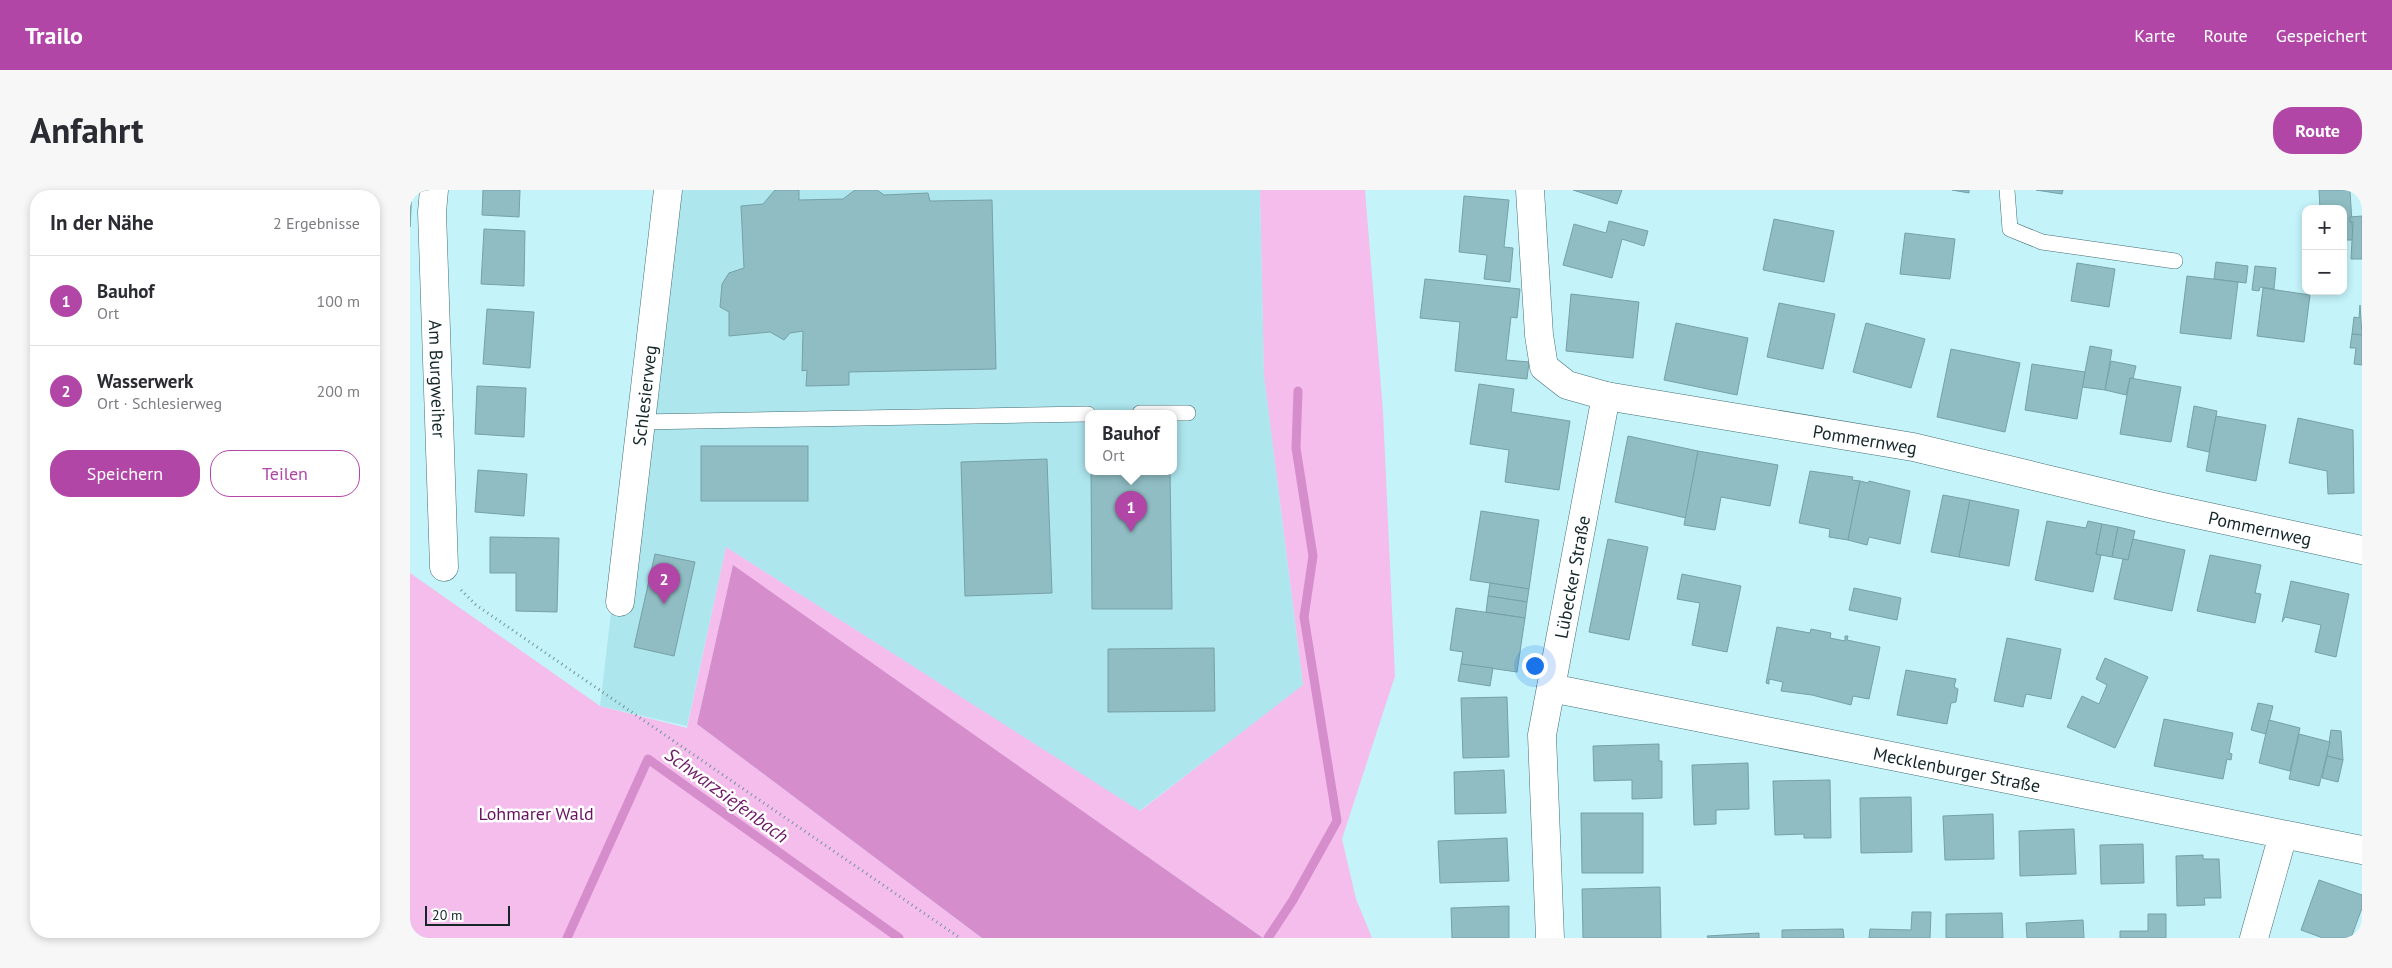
<!DOCTYPE html>
<html lang="de">
<head>
<meta charset="utf-8">
<style>
	:root { --surface:#fff; --page:#f7f7f7; --text:#2b2b33; --muted:#7c7c81; --line:#e1e1e2; --accent:#b146a7 }
	body { margin:0; font-family:"PT Sans",sans-serif; background:var(--page); color:var(--text) }
	.controls { position:absolute; right:15px; top:15px; display:grid; overflow:hidden; border-radius:10px; box-shadow:0 2px 8px #0003 }
	.controls button { width:45px; height:45px; display:grid; place-items:center; padding:0; border:0; border-bottom:1px solid var(--line); background:var(--surface); color:var(--text); font:25px sans-serif }
	.scale { position:absolute; left:15px; bottom:12px; width:85px; box-sizing:border-box; padding-left:5px; border:2px solid #142628; border-top:0; font-size:14px; line-height:18px; white-space:nowrap; color:#142628; -webkit-text-stroke:4px #fff; paint-order:stroke }
	.you { position:absolute; left:1124px; top:475px; width:18px; height:18px; margin:-12px; border:4px solid #fff; border-radius:50%; background:#1a73e8; box-shadow:0 0 0 8px #1a73e833 }
	.badge { display:grid; place-items:center; width:32px; height:32px; border-radius:50%; background:var(--accent); color:#fff; font-size:16px; font-weight:700 }
	.pin { position:absolute; translate:-50% -41px; filter:drop-shadow(0 1px 2px #0008) }
	.pin::after { content:''; position:absolute; top:26px; width:18px; height:15px; background:inherit; clip-path:polygon(0 0,100% 0,50% 100%) }
	.popup { position:absolute; left:675px; top:220px; width:92px; height:65px; box-sizing:border-box; display:grid; place-content:center; border-radius:10px; background:var(--surface); filter:drop-shadow(0 1px 4px #0005); font-size:16px; white-space:nowrap; color:var(--muted) }
	.popup b { font-size:19px; color:var(--text) }
	.popup::after { content:''; position:absolute; left:50%; top:100%; margin-left:-10px; border:10px solid transparent; border-top-color:var(--surface) }
	.list { margin:0; padding:0; list-style:none }
	h2 { display:flex; justify-content:space-between; align-items:center; height:65px; margin:0; padding:0 20px; font-size:21px }
	h2 small { font-size:16px; font-weight:400; color:var(--muted) }
	.list li { display:grid; grid-template-columns:32px 1fr auto; gap:15px; align-items:center; box-sizing:border-box; height:90px; padding:0 20px; border-top:1px solid var(--line) }
	.list b { display:block; font-size:19px; white-space:nowrap }
	.list p { margin:0; font-size:16px; white-space:nowrap; color:var(--muted) }
	.list em { font-size:16px; font-style:normal; color:var(--muted) }
	.actions { display:flex; gap:10px; padding:15px 20px }
	.actions a { flex:1; padding:11px 0; border:1px solid var(--accent); border-radius:20px; text-align:center; font-size:18px; color:var(--accent) }
	.actions .main { background:var(--accent); color:#fff }
	.map { position:relative; flex:none; width:1952px; height:748px; overflow:hidden; border-radius:20px }
	header { display:flex; align-items:center; gap:30px; box-sizing:border-box; height:70px; padding:0 25px; background:var(--accent); color:#fff }
	header strong { font-size:24px }
	nav { display:flex; gap:28px; margin-inline-start:auto; font-size:18px }
	.intro { display:flex; align-items:center; justify-content:space-between; box-sizing:border-box; height:120px; padding:0 30px }
	h1 { margin:0; font-size:35px }
	.button { padding:12px 22px; border-radius:20px; background:var(--accent); color:#fff; font-size:18px; font-weight:700 }
	main { display:flex; gap:30px; padding:0 30px }
	aside { flex:1; background:var(--surface); border-radius:20px; box-shadow:0 2px 8px #0003 }
	.map>svg:first-child { display:block }
	.built { fill:#aee6ee; fill-rule:evenodd }
	.green { fill:#f4bdec }
	.water { fill:#d58dcb }
	.lines { fill:none; stroke-linecap:round; stroke-linejoin:round }
	.stream { stroke:#d58dcb; stroke-width:9 }
	.building { fill:#8fbdc3; stroke:#75a1a7 }
	.lane-casing { stroke:#446f75; stroke-width:16 }
	.street-casing { stroke:#446f75; stroke-width:29 }
	.path { stroke:#739499; stroke-width:3; stroke-dasharray:1 4; stroke-linecap:butt }
	.lane { stroke:#fff; stroke-width:15 }
	.street { stroke:#fff; stroke-width:28 }
	.labels { text-anchor:middle; dominant-baseline:central; stroke-width:5; stroke-linejoin:round; paint-order:stroke }
	.street-label { font-size:18px; fill:#142628; stroke:#fff }
	.park-label { font-size:18px; fill:#681161; stroke:#fff }
	.water-label { font-size:19px; font-style:italic; fill:#6e1967; stroke:#fff }
</style>
</head>
<body>
<header>
<strong>Trailo</strong>
<nav><a>Karte</a><a>Route</a><a>Gespeichert</a></nav>
</header>
<div class="intro"><h1>Anfahrt</h1><a class="button">Route</a></div>
<main>
<aside>
<h2>In der Nähe<small>2 Ergebnisse</small></h2>
<ul class="list">
<li><span class="badge">1</span><div><b>Bauhof</b><p>Ort</p></div><em>100 m</em></li>
<li><span class="badge">2</span><div><b>Wasserwerk</b><p>Ort · Schlesierweg</p></div><em>200 m</em></li>
</ul>
<div class="actions"><a class="main">Speichern</a><a>Teilen</a></div>
</aside>
<div class="map">
<svg width="1952" height="748" viewBox="0 0 1952 748">
	<rect width="100%" height="100%" fill="#c4f3fa"/>
	<!-- built -->
	<path class="built" d="M 251,0 L 850,0 L 854,185 L 893,496 L 729,621 L 316,357 L 277,536 L 190,516 ZM 678,223 L 764,223 L 764,281 L 678,281 Z"/>
	<!-- green -->
	<path class="green" d="M 850,0 L 955,0 L 973,222 L 985,486 L 932,649 L 946,709 L 962,748 L 853,748 L 323,376 L 287,534 L 572,748 L 0,748 L 0,383 L 190,516 L 277,538 L 316,357 L 730,621 L 893,495 L 854,185 Z"/>
	<!-- water -->
	<path class="water" d="M 323,375 L 853,748 L 572,748 L 287,534 Z"/>
	<g class="lines">
		<!-- stream -->
		<g class="stream">
			<path d="M 157,748 L 238,569 L 489,748"/>
			<path d="M 858,748 L 883,710 L 927,631 L 894,427 L 903,366 L 886,258 L 888,201"/>
		</g>
	</g>
	<!-- building -->
	<g class="building">
		<path d="M 0,0 L 2,0 L 0,37 Z"/>
		<path d="M 73,0 L 110,0 L 109,27 L 72,25 Z"/>
		<path d="M 365,0 L 389,0 L 389,10 L 433,9 L 445,0 L 467,0 L 474,5 L 518,3 L 520,11 L 582,10 L 586,179 L 439,182 L 439,195 L 396,196 L 397,180 L 392,181 L 393,141 L 380,143 L 374,150 L 360,142 L 319,146 L 319,122 L 310,117 L 312,94 L 319,83 L 334,78 L 331,16 L 353,14 Z"/>
		<path d="M 1163,0 L 1212,0 L 1207,14 Z"/>
		<path d="M 1542,0 L 1559,0 L 1559,3 Z"/>
		<path d="M 1626,0 L 1653,0 L 1652,4 Z"/>
		<path d="M 1909,0 L 1940,0 L 1943,50 L 1933,50 L 1933,19 L 1910,19 Z"/>
		<path d="M 1054,6 L 1099,10 L 1094,57 L 1103,58 L 1100,92 L 1074,89 L 1077,65 L 1049,62 Z"/>
		<path d="M 1952,26 L 1952,69 L 1941,69 L 1943,32 L 1940,32 L 1940,27 Z"/>
		<path d="M 1364,29 L 1424,41 L 1414,92 L 1353,80 Z"/>
		<path d="M 1199,31 L 1238,41 L 1234,56 L 1212,49 L 1202,88 L 1153,75 L 1164,34 L 1196,43 Z"/>
		<path d="M 74,39 L 115,41 L 114,96 L 71,94 Z"/>
		<path d="M 1495,43 L 1545,49 L 1540,89 L 1490,84 Z"/>
		<path d="M 1806,72 L 1838,76 L 1836,93 L 1804,89 Z"/>
		<path d="M 1667,73 L 1705,79 L 1699,117 L 1661,111 Z"/>
		<path d="M 1845,76 L 1866,78 L 1864,99 L 1850,97 L 1849,101 L 1842,100 Z"/>
		<path d="M 1777,86 L 1828,92 L 1821,149 L 1770,143 Z"/>
		<path d="M 1015,89 L 1110,99 L 1107,128 L 1101,127 L 1096,170 L 1119,172 L 1117,189 L 1045,181 L 1050,132 L 1010,128 Z"/>
		<path d="M 1853,98 L 1900,105 L 1894,152 L 1847,146 Z"/>
		<path d="M 1161,104 L 1229,112 L 1223,168 L 1156,161 Z"/>
		<path d="M 1369,113 L 1425,124 L 1413,179 L 1357,167 Z"/>
		<path d="M 1950,115 L 1952,145 L 1942,144 L 1944,127 L 1949,128 Z"/>
		<path d="M 77,119 L 124,122 L 120,178 L 73,174 Z"/>
		<path d="M 1266,133 L 1338,148 L 1327,205 L 1254,190 Z"/>
		<path d="M 1456,133 L 1515,149 L 1501,198 L 1443,182 Z"/>
		<path d="M 1942,144 L 1952,145 L 1952,175 L 1944,174 L 1946,158 L 1940,158 Z"/>
		<path d="M 1680,156 L 1702,160 L 1695,200 L 1672,197 Z"/>
		<path d="M 1541,159 L 1610,173 L 1595,242 L 1527,227 Z"/>
		<path d="M 1701,171 L 1726,176 L 1723,189 L 1720,188 L 1716,205 L 1695,200 Z"/>
		<path d="M 1622,174 L 1675,182 L 1667,229 L 1615,220 Z"/>
		<path d="M 1720,188 L 1771,197 L 1761,252 L 1710,244 Z"/>
		<path d="M 1069,194 L 1104,199 L 1101,222 L 1160,231 L 1149,300 L 1095,292 L 1099,260 L 1060,254 Z"/>
		<path d="M 67,196 L 116,198 L 114,247 L 65,244 Z"/>
		<path d="M 1784,216 L 1807,221 L 1799,262 L 1777,257 Z"/>
		<path d="M 1806,226 L 1856,235 L 1846,291 L 1796,281 Z"/>
		<path d="M 1888,228 L 1943,240 L 1944,303 L 1918,304 L 1917,281 L 1879,273 Z"/>
		<path d="M 1218,246 L 1288,261 L 1276,328 L 1205,312 Z"/>
		<rect x="291" y="256" width="107" height="55"/>
		<path d="M 1288,261 L 1368,275 L 1360,316 L 1311,307 L 1305,340 L 1274,335 Z"/>
		<path d="M 637,269 L 642,403 L 555,406 L 551,272 Z"/>
		<path d="M 68,280 L 117,284 L 114,326 L 65,322 Z"/>
		<path d="M 681,281 L 760,281 L 762,419 L 682,419 Z"/>
		<path d="M 1400,281 L 1443,287 L 1442,290 L 1450,291 L 1438,350 L 1419,347 L 1420,339 L 1389,333 Z"/>
		<path d="M 1450,291 L 1458,293 L 1459,291 L 1500,301 L 1490,354 L 1459,347 L 1457,355 L 1438,350 Z"/>
		<path d="M 1533,305 L 1560,310 L 1549,367 L 1521,362 Z"/>
		<path d="M 1560,310 L 1609,320 L 1599,376 L 1549,367 Z"/>
		<path d="M 1071,321 L 1129,330 L 1119,399 L 1060,390 Z"/>
		<path d="M 1637,331 L 1676,338 L 1678,331 L 1692,334 L 1686,364 L 1691,365 L 1683,402 L 1625,390 Z"/>
		<path d="M 1692,334 L 1708,337 L 1702,367 L 1686,364 Z"/>
		<path d="M 1708,337 L 1725,341 L 1718,370 L 1702,367 Z"/>
		<path d="M 80,347 L 149,348 L 147,422 L 106,421 L 106,383 L 80,383 Z"/>
		<path d="M 1198,349 L 1238,357 L 1219,450 L 1179,442 Z"/>
		<path d="M 1723,349 L 1775,360 L 1762,421 L 1704,409 L 1713,369 L 1718,370 Z"/>
		<path d="M 245,364 L 285,372 L 264,466 L 224,457 Z"/>
		<path d="M 1800,365 L 1851,375 L 1845,403 L 1851,404 L 1845,433 L 1787,421 Z"/>
		<path d="M 1272,384 L 1331,396 L 1317,462 L 1282,455 L 1290,413 L 1267,409 Z"/>
		<path d="M 1881,391 L 1939,404 L 1926,467 L 1905,462 L 1911,435 L 1875,427 L 1872,432 Z"/>
		<path d="M 1080,393 L 1119,399 L 1117,412 L 1078,406 Z"/>
		<path d="M 1444,398 L 1491,408 L 1487,430 L 1439,420 Z"/>
		<path d="M 1078,406 L 1117,412 L 1115,428 L 1076,422 Z"/>
		<path d="M 1046,418 L 1115,428 L 1107,482 L 1051,474 L 1053,462 L 1040,460 Z"/>
		<path d="M 1367,437 L 1400,443 L 1401,439 L 1421,443 L 1420,448 L 1435,451 L 1435,446 L 1438,446 L 1437,450 L 1470,457 L 1459,509 L 1443,506 L 1441,515 L 1402,505 L 1371,501 L 1373,492 L 1359,489 L 1359,494 L 1356,493 Z"/>
		<path d="M 1597,448 L 1651,459 L 1641,509 L 1616,504 L 1613,517 L 1584,511 Z"/>
		<path d="M 804,458 L 805,521 L 698,522 L 698,459 Z"/>
		<path d="M 1695,468 L 1738,487 L 1705,558 L 1657,537 L 1672,506 L 1689,514 L 1697,495 L 1686,489 Z"/>
		<path d="M 1051,474 L 1083,478 L 1080,496 L 1048,491 Z"/>
		<path d="M 1496,480 L 1546,489 L 1544,497 L 1548,499 L 1546,512 L 1541,513 L 1537,534 L 1487,525 Z"/>
		<path d="M 1097,507 L 1099,567 L 1053,568 L 1051,508 Z"/>
		<path d="M 1848,513 L 1863,516 L 1856,544 L 1841,540 Z"/>
		<path d="M 1754,529 L 1823,543 L 1819,563 L 1822,564 L 1821,570 L 1817,569 L 1813,589 L 1744,576 Z"/>
		<path d="M 1859,530 L 1890,538 L 1880,581 L 1849,573 Z"/>
		<path d="M 1921,540 L 1931,541 L 1933,570 L 1917,566 Z"/>
		<path d="M 1889,544 L 1920,552 L 1909,596 L 1879,589 Z"/>
		<path d="M 1249,554 L 1249,571 L 1252,571 L 1252,608 L 1222,609 L 1222,590 L 1184,591 L 1183,556 Z"/>
		<path d="M 1917,566 L 1933,570 L 1928,592 L 1912,588 Z"/>
		<path d="M 1338,573 L 1339,619 L 1306,620 L 1306,634 L 1284,635 L 1282,575 Z"/>
		<path d="M 1094,580 L 1096,623 L 1045,624 L 1044,582 Z"/>
		<path d="M 1420,590 L 1421,648 L 1394,648 L 1394,644 L 1365,645 L 1363,591 Z"/>
		<path d="M 1501,607 L 1502,662 L 1451,663 L 1450,608 Z"/>
		<path d="M 1171,623 L 1233,623 L 1233,683 L 1172,683 Z"/>
		<path d="M 1583,624 L 1584,669 L 1535,670 L 1533,626 Z"/>
		<path d="M 1664,639 L 1666,684 L 1610,686 L 1609,641 Z"/>
		<path d="M 1097,648 L 1099,691 L 1030,693 L 1028,651 Z"/>
		<path d="M 1733,654 L 1734,693 L 1691,694 L 1690,655 Z"/>
		<path d="M 1793,665 L 1793,669 L 1809,669 L 1811,708 L 1794,708 L 1795,715 L 1767,716 L 1766,666 Z"/>
		<path d="M 1909,690 L 1952,705 L 1952,718 L 1941,748 L 1913,748 L 1891,740 Z"/>
		<path d="M 1250,697 L 1251,748 L 1173,748 L 1172,699 Z"/>
		<path d="M 1099,716 L 1099,748 L 1042,748 L 1041,718 Z"/>
		<path d="M 1502,722 L 1521,722 L 1520,748 L 1459,748 L 1460,739 L 1501,740 Z"/>
		<path d="M 1592,723 L 1593,748 L 1536,748 L 1536,724 Z"/>
		<path d="M 1738,724 L 1756,724 L 1756,748 L 1710,748 L 1710,741 L 1738,741 Z"/>
		<path d="M 1673,730 L 1674,748 L 1617,748 L 1616,733 Z"/>
		<path d="M 1433,739 L 1434,748 L 1372,748 L 1372,740 Z"/>
		<path d="M 1349,743 L 1349,748 L 1298,748 L 1297,746 Z"/>
	</g>
	<g class="lines">
		<defs>
			<g id="lane">
				<path d="M 1597,0 L 1600,39 L 1632,52 L 1765,71"/>
				<path d="M 730,223 L 778,223"/>
				<path d="M 231,232 L 678,224"/>
			</g>
			<g id="street">
				<path id="s1" d="M 24,0 L 22,22 L 34,377"/>
				<path id="s2" d="M 1120,0 L 1129,145 L 1134,177 L 1157,195 L 1196,206 L 1503,257 L 1749,316 L 1952,360"/>
				<path id="s3" d="M 210,412 L 258,0"/>
				<path id="s4" d="M 1141,498 L 1952,660"/>
				<path id="s5" d="M 1140,748 L 1132,545 L 1196,206"/>
				<path d="M 1844,748 L 1873,645"/>
			</g>
		</defs>
		<!-- lane casing -->
		<use href="#lane" class="lane-casing"/>
		<!-- street casing -->
		<use href="#street" class="street-casing"/>
		<!-- path -->
		<path class="path" d="M 51,400 L 66,415 L 550,748"/>
		<!-- lane -->
		<use href="#lane" class="lane"/>
		<!-- street -->
		<use href="#street" class="street"/>
	</g>
	<g class="labels">
		<!-- street labels -->
		<g class="street-label">
			<text stroke="none"><textPath href="#s1" startOffset="189">Am Burgweiher</textPath></text>
			<text stroke="none"><textPath href="#s3" startOffset="208">Schlesierweg</textPath></text>
			<text stroke="none"><textPath href="#s2" startOffset="510">Pommernweg</textPath></text>
			<text stroke="none"><textPath href="#s2" startOffset="915">Pommernweg</textPath></text>
			<text stroke="none"><textPath href="#s5" startOffset="364">Lübecker Straße</textPath></text>
			<text stroke="none"><textPath href="#s4" startOffset="414">Mecklenburger Straße</textPath></text>
		</g>
		<!-- park labels -->
		<g class="park-label">
			<text x="126" y="623">Lohmarer Wald</text>
		</g>
		<!-- water labels -->
		<g class="water-label">
			<text transform="translate(317 605) rotate(36)">Schwarzsiefenbach</text>
		</g>
	</g>
</svg>
<div class="controls">
<button>+</button>
<button>−</button>
</div>
<div class="scale">20 m</div>
<div class="you"></div>
<div class="pin badge" style="left:721px;top:342px">1</div>
<div class="popup"><b>Bauhof</b>Ort</div>
<div class="pin badge" style="left:254px;top:414px">2</div>
</div>
</main>
</body>
</html>
